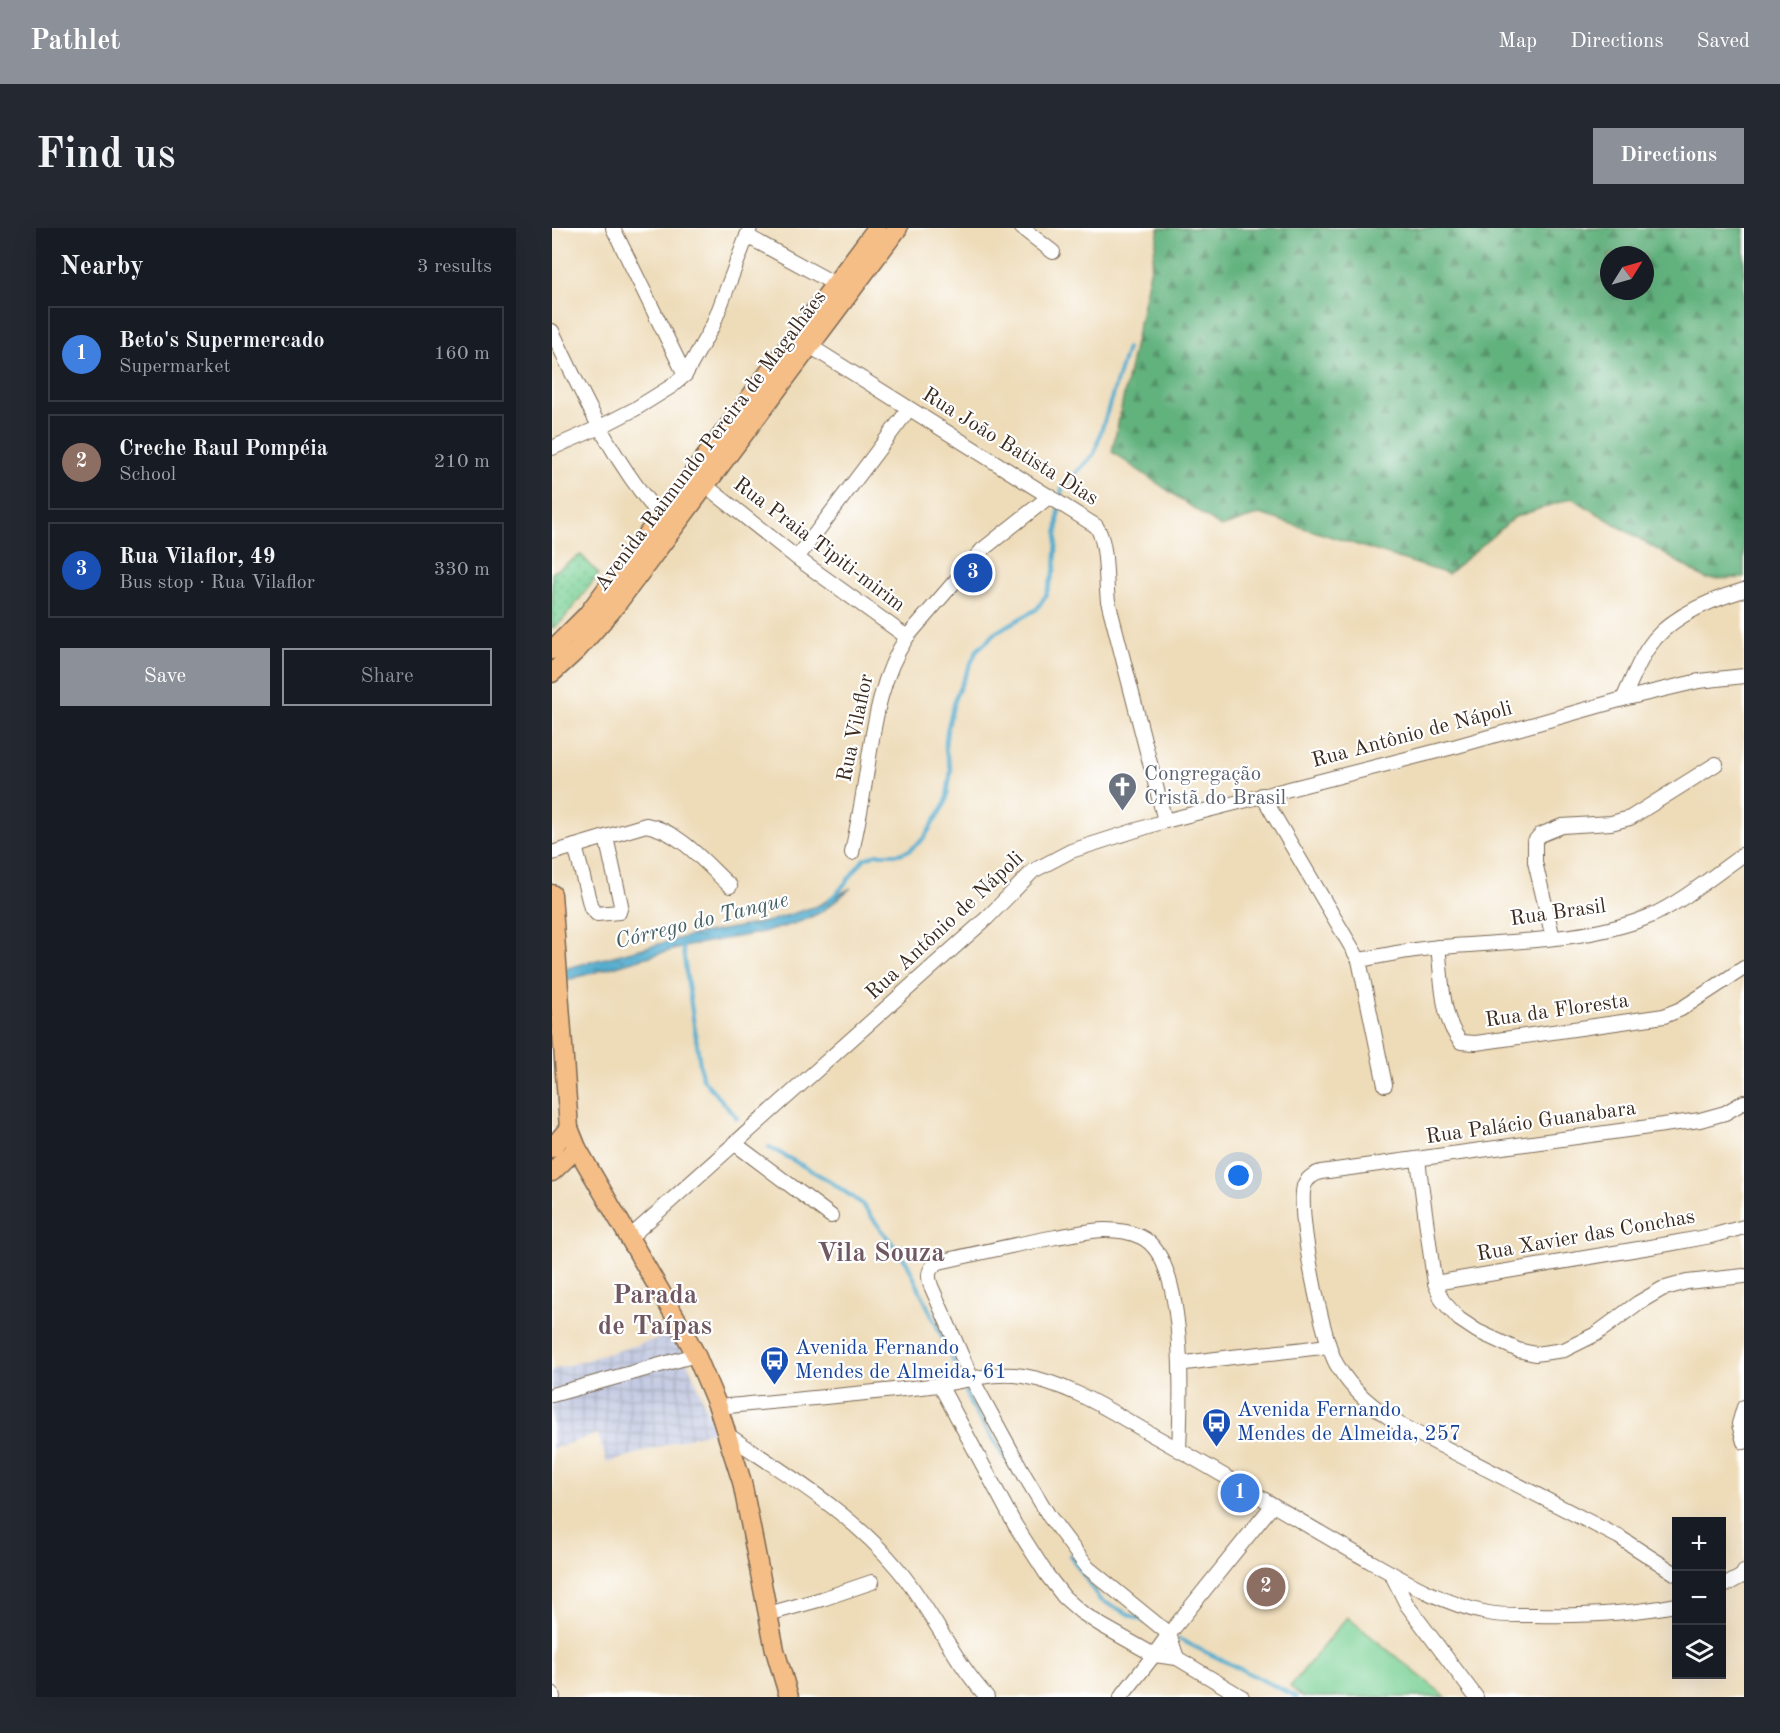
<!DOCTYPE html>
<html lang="en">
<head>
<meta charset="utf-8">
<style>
	:root { --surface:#171b24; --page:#242831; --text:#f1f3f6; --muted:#9ea1a6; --line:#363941; --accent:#8c9099 }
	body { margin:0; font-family:"Old Standard TT",serif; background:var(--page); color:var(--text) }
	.controls { position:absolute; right:18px; bottom:18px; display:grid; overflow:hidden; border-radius:0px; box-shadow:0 6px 24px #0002 }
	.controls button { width:54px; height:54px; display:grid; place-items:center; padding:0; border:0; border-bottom:2px solid var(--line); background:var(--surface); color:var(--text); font:30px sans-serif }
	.compass { position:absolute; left:1048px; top:18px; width:54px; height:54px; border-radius:50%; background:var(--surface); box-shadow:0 6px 24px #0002; rotate:53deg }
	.you { position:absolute; left:687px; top:948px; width:21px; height:21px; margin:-15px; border:4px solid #fff; border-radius:50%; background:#1a73e8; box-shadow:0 0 0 9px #1a73e833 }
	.badge { display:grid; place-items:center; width:39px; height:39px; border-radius:50%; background:var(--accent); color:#fff; font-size:20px; font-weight:700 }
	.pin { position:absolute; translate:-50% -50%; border:3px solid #fff; box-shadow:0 2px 6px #0006 }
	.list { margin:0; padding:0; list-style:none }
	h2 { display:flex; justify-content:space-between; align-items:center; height:78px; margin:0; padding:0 24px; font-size:26px }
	h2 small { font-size:20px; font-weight:400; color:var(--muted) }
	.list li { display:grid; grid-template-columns:39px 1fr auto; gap:18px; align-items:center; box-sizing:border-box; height:96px; margin:0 12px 12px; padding:0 12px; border:2px solid var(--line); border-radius:0px }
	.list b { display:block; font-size:22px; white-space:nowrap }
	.list p { margin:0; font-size:20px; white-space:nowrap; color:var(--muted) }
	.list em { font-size:20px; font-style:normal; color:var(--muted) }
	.actions { display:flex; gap:12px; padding:18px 24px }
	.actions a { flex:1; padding:14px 0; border:2px solid var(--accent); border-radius:0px; text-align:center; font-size:21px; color:var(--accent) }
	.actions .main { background:var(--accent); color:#fff }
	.icon { flex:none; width:33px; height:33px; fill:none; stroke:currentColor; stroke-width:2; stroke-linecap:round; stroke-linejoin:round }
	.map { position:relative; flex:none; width:1192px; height:1469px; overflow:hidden; border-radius:0px }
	header { display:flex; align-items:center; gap:36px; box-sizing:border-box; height:84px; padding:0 30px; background:var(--accent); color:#fff }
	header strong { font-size:28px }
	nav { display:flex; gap:33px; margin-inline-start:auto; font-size:21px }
	.intro { display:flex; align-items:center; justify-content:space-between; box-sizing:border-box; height:144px; padding:0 36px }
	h1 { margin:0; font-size:42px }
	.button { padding:15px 27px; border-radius:0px; background:var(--accent); color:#fff; font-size:21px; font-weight:700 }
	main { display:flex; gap:36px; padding:0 36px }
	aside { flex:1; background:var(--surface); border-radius:0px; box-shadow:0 6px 24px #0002 }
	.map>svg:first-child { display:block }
	.industrial { fill:url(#industrial-grid) }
	.grass { fill:#79d094; stroke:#5a7d59; stroke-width:1.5 }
	.forest { fill:url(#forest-firs); stroke:#4e6e4e; stroke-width:1.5; fill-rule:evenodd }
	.park { fill:url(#park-dots); stroke:#5a7d59; stroke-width:1.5 }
	.water { fill:url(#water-ripples); stroke:#456a76; stroke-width:1.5 }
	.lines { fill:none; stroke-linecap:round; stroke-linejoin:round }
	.stream { stroke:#4fabcd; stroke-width:4 }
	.minor-casing { stroke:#7a6854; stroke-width:16 }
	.major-casing { stroke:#7a6854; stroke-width:21 }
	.minor { stroke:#fff; stroke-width:14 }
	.major { stroke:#f6be87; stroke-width:18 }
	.labels { text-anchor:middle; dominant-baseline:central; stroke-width:4.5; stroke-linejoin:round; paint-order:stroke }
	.street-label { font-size:21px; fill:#3b2a1e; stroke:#fff }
	.worship-label { font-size:21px; fill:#5b616d; stroke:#fff; text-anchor:start }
	.transit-label { font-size:21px; fill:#164399; stroke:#fff; text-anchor:start }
	.water-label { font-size:22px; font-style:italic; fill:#435e64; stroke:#fff }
	.district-label { font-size:27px; font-weight:bold; fill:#705963; stroke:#fff }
</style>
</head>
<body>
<header>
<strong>Pathlet</strong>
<nav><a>Map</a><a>Directions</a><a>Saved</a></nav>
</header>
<div class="intro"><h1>Find us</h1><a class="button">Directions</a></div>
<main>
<aside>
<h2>Nearby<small>3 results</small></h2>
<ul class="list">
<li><span class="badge" style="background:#3f7fe0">1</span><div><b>Beto's Supermercado</b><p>Supermarket</p></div><em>160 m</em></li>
<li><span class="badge" style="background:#8d6e63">2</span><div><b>Creche Raul Pompéia</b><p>School</p></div><em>210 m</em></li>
<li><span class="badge" style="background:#1a4fb4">3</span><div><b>Rua Vilaflor, 49</b><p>Bus stop · Rua Vilaflor</p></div><em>330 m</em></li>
</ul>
<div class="actions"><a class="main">Save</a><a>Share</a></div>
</aside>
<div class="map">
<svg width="1192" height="1469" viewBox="0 0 1192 1469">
	<defs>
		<pattern id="industrial-grid" width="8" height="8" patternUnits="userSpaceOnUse" patternTransform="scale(1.5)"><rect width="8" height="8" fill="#bbc3de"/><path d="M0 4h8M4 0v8" fill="none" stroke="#999fb3"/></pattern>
		<pattern id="forest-firs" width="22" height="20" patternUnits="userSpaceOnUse" patternTransform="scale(1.5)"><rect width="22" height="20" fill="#62b27e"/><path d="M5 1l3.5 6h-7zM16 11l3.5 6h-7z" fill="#529167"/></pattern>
		<pattern id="park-dots" width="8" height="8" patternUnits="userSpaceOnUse" patternTransform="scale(1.5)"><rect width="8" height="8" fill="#79d094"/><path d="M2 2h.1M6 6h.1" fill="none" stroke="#64a978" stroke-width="1.8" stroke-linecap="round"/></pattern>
		<pattern id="water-ripples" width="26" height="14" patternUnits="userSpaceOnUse" patternTransform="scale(1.5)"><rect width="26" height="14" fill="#4fabcd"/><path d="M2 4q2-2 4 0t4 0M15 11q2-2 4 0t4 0" fill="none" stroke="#438ba6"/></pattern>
	</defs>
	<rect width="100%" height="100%" fill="#fff"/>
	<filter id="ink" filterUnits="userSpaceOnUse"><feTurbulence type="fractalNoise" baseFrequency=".0167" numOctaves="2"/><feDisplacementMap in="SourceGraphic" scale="12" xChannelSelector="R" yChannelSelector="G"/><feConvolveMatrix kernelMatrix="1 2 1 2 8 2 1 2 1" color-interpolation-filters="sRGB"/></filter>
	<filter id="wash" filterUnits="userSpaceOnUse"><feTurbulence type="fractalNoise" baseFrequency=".008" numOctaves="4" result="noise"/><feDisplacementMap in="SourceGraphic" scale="24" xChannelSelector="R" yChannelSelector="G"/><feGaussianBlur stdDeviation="1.35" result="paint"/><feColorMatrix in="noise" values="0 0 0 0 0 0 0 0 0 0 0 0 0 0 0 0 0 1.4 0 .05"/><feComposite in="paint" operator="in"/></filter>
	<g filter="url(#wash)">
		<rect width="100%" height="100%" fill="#eedcb9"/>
		<!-- industrial -->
		<path class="industrial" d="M 122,1106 L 143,1151 L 162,1202 L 55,1235 L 46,1206 L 0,1221 L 0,1142 Z"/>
		<!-- grass -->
		<path class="grass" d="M 795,1389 L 894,1469 L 751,1469 L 738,1459 Z"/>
		<!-- forest -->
		<path class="forest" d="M 607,0 L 1192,0 L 1192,350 L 1154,351 L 1020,270 L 963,289 L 896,346 L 708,286 L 669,299 L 560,224 ZM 1057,27 L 1093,27 L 1093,63 L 1057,63 Z"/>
		<!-- park -->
		<path class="park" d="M 29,327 L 47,346 L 10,393 L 0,400 L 0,345 Z"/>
		<!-- water -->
		<path class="water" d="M 299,660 C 289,668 278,679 267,685 C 229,706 170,709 128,720 C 85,731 43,745 0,756 L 0,744 L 137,708 L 214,694 L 265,678 Z"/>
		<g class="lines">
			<!-- stream -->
			<g class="stream">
				<path d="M 508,272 L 510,260 L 542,226 L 575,120"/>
				<path d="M 278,671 L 287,663 L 312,631 L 324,626 L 347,626 L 358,622 L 372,610 L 394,574 L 399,542 L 393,520 L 395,503 L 403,470 L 425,422 L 446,403 L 485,381 L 494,367 L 503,340 L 507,279"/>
				<path d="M 130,716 L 150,850 L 185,890"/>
				<path d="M 217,919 L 276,952 L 309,975 L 355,1035 L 405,1141"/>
				<path d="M 414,1164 L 419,1177 L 464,1246"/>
				<path d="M 518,1327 L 548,1372 L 593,1394"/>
				<path d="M 627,1411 L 745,1469"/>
			</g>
		</g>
	</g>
	<g filter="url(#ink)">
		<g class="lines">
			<defs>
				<g id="minor">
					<path d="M 61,0 L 133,147"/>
					<path d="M 470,0 L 501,24"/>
					<path d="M 195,8 L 283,56"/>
					<path d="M 0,103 C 32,170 63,239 114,294"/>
					<path d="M 250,113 L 544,298 C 556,315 553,351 556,373 L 613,593"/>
					<path d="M 0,220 L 48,199 L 83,181 L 120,158 L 133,147 L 161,97 L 198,0"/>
					<path d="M 154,258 L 245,330 L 355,409"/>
					<path d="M 245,330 L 357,181"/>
					<path d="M 1071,471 C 1079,454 1086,435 1096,420 C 1116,389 1158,372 1192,362"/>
					<path d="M 710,567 L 807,732 L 833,857"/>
					<path d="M 23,618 L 39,680 L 45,686 L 67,684 L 69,677 L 54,609"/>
					<path d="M 0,625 L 94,597 C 128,603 154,636 178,658"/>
					<path d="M 300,625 C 304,603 309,582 312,560 C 321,508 325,454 355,409 L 430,322 L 498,268"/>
					<path d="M 1001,710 L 983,634 L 983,613 L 988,607 L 1010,598 L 1059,595 L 1078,590 L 1164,536"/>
					<path d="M 886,719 C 890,748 889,792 909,814 L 924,815 L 1112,788 L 1129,781 L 1192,740"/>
					<path d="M 807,732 C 834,727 861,721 889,719 C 955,713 1034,714 1096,689 C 1127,676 1164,646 1192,626"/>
					<path d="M 182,915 L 279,988"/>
					<path d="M 866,932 L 880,1037 L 883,1055 L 890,1072 L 907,1091 L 925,1103 L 966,1122 L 983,1126 L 1012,1122 L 1044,1106 L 1086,1075 L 1110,1061 L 1135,1054 L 1192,1048"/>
					<path d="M 77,1010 L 435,690 L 481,643 L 519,623 L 613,593 L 905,518 L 1071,471 L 1147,453 L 1192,448"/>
					<path d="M 883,1055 L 1116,1016 L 1159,1008 L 1192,999"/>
					<path d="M 628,1136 C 677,1128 727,1125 776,1118"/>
					<path d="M 388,1157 L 463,1297 L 495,1347 L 512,1369 L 529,1384 L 549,1397 L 602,1427 L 625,1430 L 690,1469"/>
					<path d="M 0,1167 L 144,1127"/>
					<path d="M 166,1179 C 239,1172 313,1166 386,1157 C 415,1153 442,1143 471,1148 C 520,1156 564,1187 606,1210 C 673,1247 738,1288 805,1326 C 846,1349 889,1376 936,1385 C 951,1388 966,1387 982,1387 C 1029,1388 1078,1386 1124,1377"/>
					<path d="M 1192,1179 L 1187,1196 L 1192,1214"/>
					<path d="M 176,1207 C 235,1247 300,1285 346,1341 C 379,1381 400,1430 435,1469"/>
					<path d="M 839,1345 L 855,1377 L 924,1469"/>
					<path d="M 1124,1346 L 1067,1309 L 847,1196 C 822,1180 800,1163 785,1137 C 770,1112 745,985 752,958 C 755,950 762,946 769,944 L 1148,892 L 1173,885 L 1192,874"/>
					<path d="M 1170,1359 L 1190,1348 L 1192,1344"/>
					<path d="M 216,1386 L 270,1371 L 320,1354"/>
					<path d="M 625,1430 L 617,1406 L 536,1340 L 497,1288 L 473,1248 L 420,1151 L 379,1058 C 375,1047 376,1040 387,1034 C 426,1025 465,1016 504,1009 C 520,1007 537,1002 553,1002 C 564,1002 579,1004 589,1009 C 636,1031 629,1176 627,1222"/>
					<path d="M 0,1465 L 1,1469"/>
					<path d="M 569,1469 L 602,1427 L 617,1406 L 720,1278"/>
				</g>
				<g id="major">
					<path d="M 0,422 L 35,387 L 325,0"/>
					<path d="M 0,445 L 25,422 L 61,381 L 346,0"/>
					<path d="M 0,666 L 17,900 L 25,920 L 128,1097 L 144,1127 L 166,1179 L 190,1254 L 223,1422 L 237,1469"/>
					<path d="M 0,920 L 17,900"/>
					<path d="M 0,944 L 25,920"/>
				</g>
			</defs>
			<!-- minor casing -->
			<use href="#minor" class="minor-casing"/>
			<!-- major casing -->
			<use href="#major" class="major-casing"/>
			<!-- minor -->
			<use href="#minor" class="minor"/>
			<!-- major -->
			<use href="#major" class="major"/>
		</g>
	</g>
	<!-- icons -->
	<defs>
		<symbol id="church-pin" viewBox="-11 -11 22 30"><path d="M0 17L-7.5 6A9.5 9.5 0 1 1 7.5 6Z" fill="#6b7280" stroke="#fff"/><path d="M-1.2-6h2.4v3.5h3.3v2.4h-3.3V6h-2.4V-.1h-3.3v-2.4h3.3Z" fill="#fff"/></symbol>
		<symbol id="bus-pin" viewBox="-11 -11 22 30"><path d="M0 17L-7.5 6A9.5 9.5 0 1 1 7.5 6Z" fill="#1a4fb4" stroke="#fff"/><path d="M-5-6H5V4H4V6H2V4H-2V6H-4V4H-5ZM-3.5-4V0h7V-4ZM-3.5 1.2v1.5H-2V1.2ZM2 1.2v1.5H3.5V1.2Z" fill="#fff"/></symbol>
	</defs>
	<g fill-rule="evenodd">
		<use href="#church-pin" x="554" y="542" width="33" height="45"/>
		<use href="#bus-pin" x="206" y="1116" width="33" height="45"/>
		<use href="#bus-pin" x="648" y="1178" width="33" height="45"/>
	</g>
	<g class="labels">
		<!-- street labels -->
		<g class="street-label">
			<text transform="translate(159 213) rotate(-53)">Avenida Raimundo Pereira de Magalhães</text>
			<text transform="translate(458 219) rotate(32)">Rua João Batista Dias</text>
			<text transform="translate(267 317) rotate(37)">Rua Praia Tipiti-mirim</text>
			<text transform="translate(304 500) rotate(-78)">Rua Vilaflor</text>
			<text transform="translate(860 507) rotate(-15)">Rua Antônio de Nápoli</text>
			<text transform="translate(1006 685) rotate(-8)">Rua Brasil</text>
			<text transform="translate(393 698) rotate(-43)">Rua Antônio de Nápoli</text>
			<text transform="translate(1005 783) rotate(-8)">Rua da Floresta</text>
			<text transform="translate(979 895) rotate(-8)">Rua Palácio Guanabara</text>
			<text transform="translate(1034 1008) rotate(-10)">Rua Xavier das Conchas</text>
		</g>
		<!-- worship labels -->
		<g class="worship-label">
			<text x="592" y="546">Congregação<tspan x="592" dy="24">Cristã do Brasil</tspan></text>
		</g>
		<!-- transit labels -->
		<g class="transit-label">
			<text x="243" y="1120">Avenida Fernando<tspan x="243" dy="24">Mendes de Almeida, 61</tspan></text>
			<text x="685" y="1182">Avenida Fernando<tspan x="685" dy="24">Mendes de Almeida, 257</tspan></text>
		</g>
		<!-- water labels -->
		<g class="water-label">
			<text transform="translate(150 693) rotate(-14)">Córrego do Tanque</text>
		</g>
		<!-- district labels -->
		<g class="district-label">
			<text x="329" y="1025">Vila Souza</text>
			<text x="103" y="1067">Parada<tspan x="103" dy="31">de Taípas</tspan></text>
		</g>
	</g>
</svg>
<div class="controls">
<button>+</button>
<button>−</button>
<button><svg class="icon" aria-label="layers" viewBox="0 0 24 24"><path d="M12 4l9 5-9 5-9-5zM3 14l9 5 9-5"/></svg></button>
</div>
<svg class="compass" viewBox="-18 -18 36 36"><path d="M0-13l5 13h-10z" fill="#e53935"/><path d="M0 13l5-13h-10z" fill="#9ea1a6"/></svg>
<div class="you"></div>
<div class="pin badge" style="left:688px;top:1265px;background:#3f7fe0">1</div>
<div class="pin badge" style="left:714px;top:1359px;background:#8d6e63">2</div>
<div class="pin badge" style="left:421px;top:345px;background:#1a4fb4">3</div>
</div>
</main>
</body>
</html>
